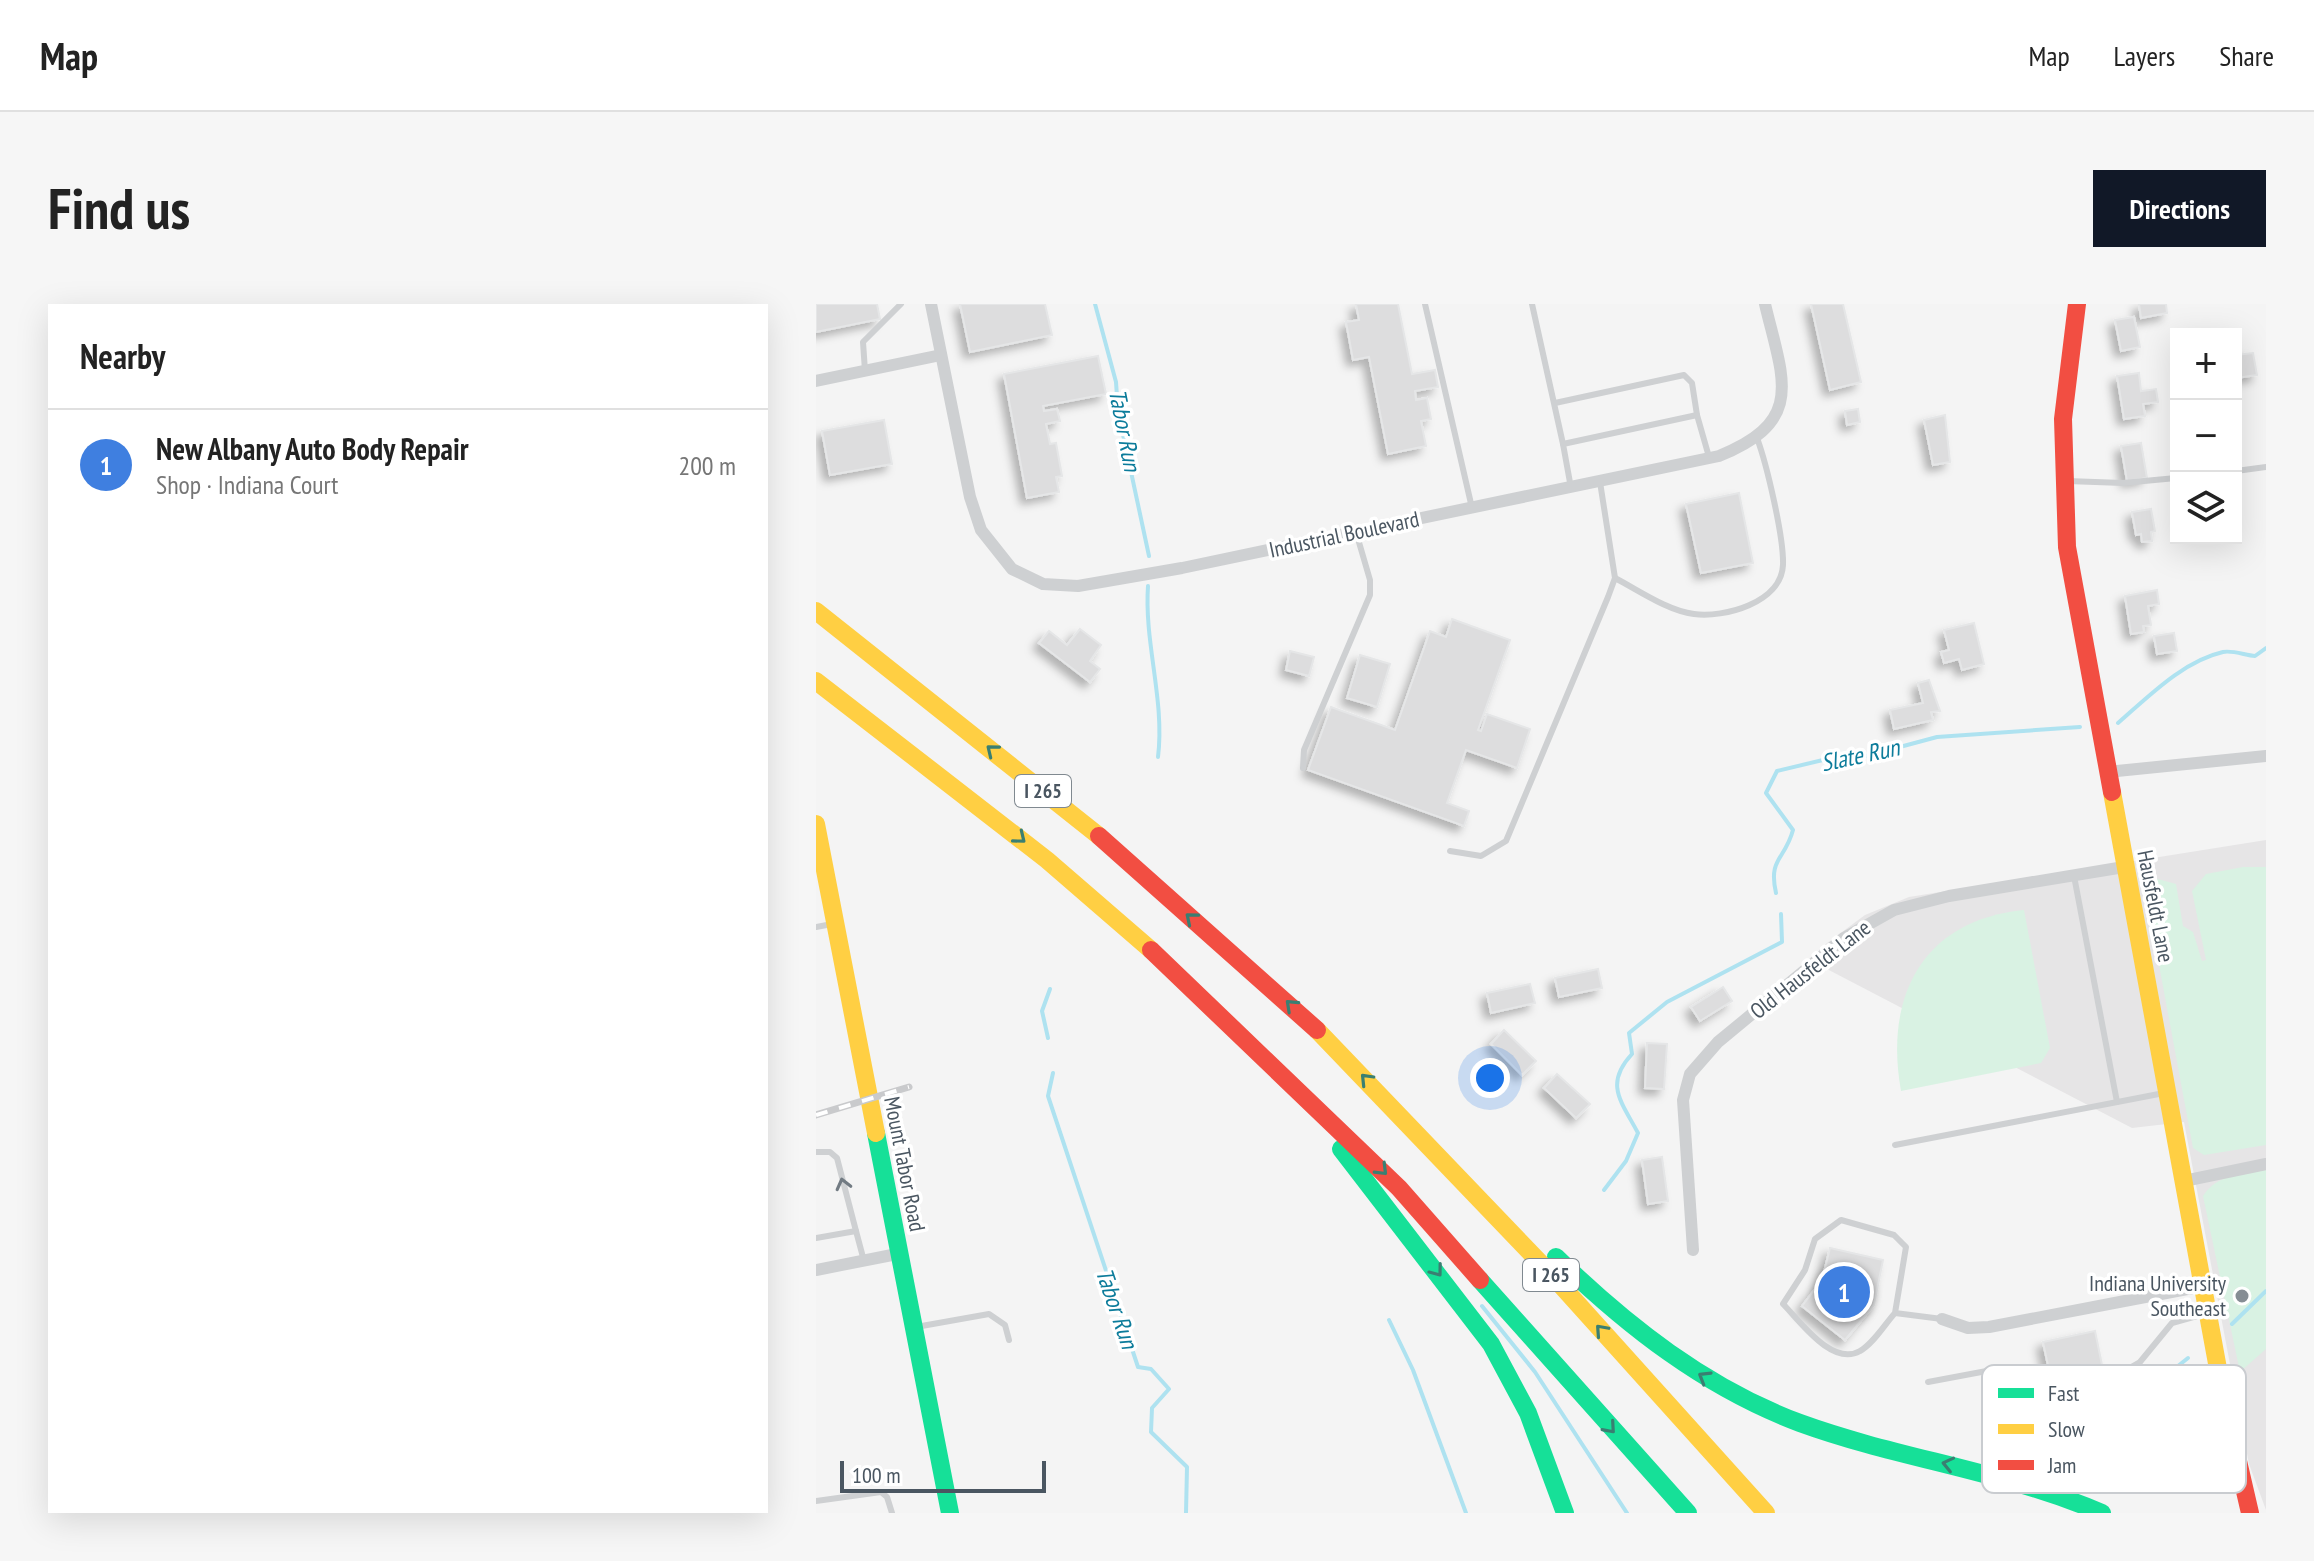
<!DOCTYPE html>
<html lang="en">
<head>
<meta charset="utf-8">
<style>
	:root { --surface:#fff; --page:#f6f6f6; --text:#222; --muted:#767676; --line:#e0e0e0; --accent:#111827 }
	body { margin:0; font-family:"PT Sans Narrow",sans-serif; background:var(--page); color:var(--text) }
	.controls { position:absolute; right:24px; top:24px; display:grid; overflow:hidden; border-radius:0px; box-shadow:0 8px 32px #0002 }
	.controls button { width:72px; height:72px; display:grid; place-items:center; padding:0; border:0; border-bottom:2px solid var(--line); background:var(--surface); color:var(--text); font:40px sans-serif }
	.scale { position:absolute; left:24px; bottom:20px; width:206px; box-sizing:border-box; padding-left:8px; border:4px solid #4a5661; border-top:0; font-size:22px; line-height:28px; white-space:nowrap; color:#4a5661; -webkit-text-stroke:6px #fff; paint-order:stroke }
	.you { position:absolute; left:674px; top:774px; width:28px; height:28px; margin:-20px; border:6px solid #fff; border-radius:50%; background:#1a73e8; box-shadow:0 0 0 12px #1a73e833 }
	.badge { display:grid; place-items:center; width:52px; height:52px; border-radius:50%; background:var(--accent); color:#fff; font-size:26px; font-weight:700 }
	.pin { position:absolute; translate:-50% -50%; border:4px solid #fff; box-shadow:0 2px 8px #0006 }
	.list { margin:0; padding:0; list-style:none }
	h2 { display:flex; justify-content:space-between; align-items:center; height:104px; margin:0; padding:0 32px; font-size:34px }
	h2 small { font-size:26px; font-weight:400; color:var(--muted) }
	.list li { display:grid; grid-template-columns:52px 1fr auto; gap:24px; align-items:center; box-sizing:border-box; height:112px; padding:0 32px; border-top:2px solid var(--line) }
	.list b { display:block; font-size:30px; white-space:nowrap }
	.list p { margin:0; font-size:26px; white-space:nowrap; color:var(--muted) }
	.list em { font-size:26px; font-style:normal; color:var(--muted) }
	.icon { flex:none; width:44px; height:44px; fill:none; stroke:currentColor; stroke-width:2; stroke-linecap:round; stroke-linejoin:round }
	.map { position:relative; flex:none; width:1450px; height:1209px; overflow:hidden; border-radius:0px }
	header { display:flex; align-items:center; gap:48px; box-sizing:border-box; height:112px; padding:0 40px; background:var(--surface); border-bottom:2px solid var(--line) }
	header strong { font-size:38px }
	nav { display:flex; gap:44px; margin-inline-start:auto; font-size:28px }
	.intro { display:flex; align-items:center; justify-content:space-between; box-sizing:border-box; height:192px; padding:0 48px }
	h1 { margin:0; font-size:56px }
	.button { padding:20px 36px; border-radius:0px; background:var(--accent); color:#fff; font-size:28px; font-weight:700 }
	main { display:flex; gap:48px; padding:0 48px }
	aside { flex:1; background:var(--surface); border-radius:0px; box-shadow:0 8px 32px #0002 }
	.map>svg:first-child { display:block }
	.education { fill:#e6e5e6 }
	.green { fill:#d9f2e3 }
	.lines { fill:none; stroke-linecap:round; stroke-linejoin:round }
	.stream { stroke:#aee2f0; stroke-width:4 }
	.building { fill:#ddddde; stroke:#e5e6e7; stroke-width:2; filter:url(#shadow) }
	.lane { stroke:#ced0d2; stroke-width:6 }
	.street { stroke:#ced0d2; stroke-width:12 }
	.fast { stroke:#16e098; stroke-width:18 }
	.slow { stroke:#ffcf43; stroke-width:18 }
	.jam { stroke:#f24e42; stroke-width:18 }
	.rail-casing { stroke:#c9cacc; stroke-width:7 }
	.rail { stroke:#fff; stroke-width:4; stroke-dasharray:12; stroke-linecap:butt }
	.oneway { stroke:#3a7f72 }
	.oneway2 { stroke:#727b83 }
	.poi-dot { fill:#868d94; stroke:#fff; stroke-width:3 }
	.labels { text-anchor:middle; dominant-baseline:central; stroke-width:7; stroke-linejoin:round; paint-order:stroke }
	.shield { fill:#fff; stroke:#808990; stroke-width:2 }
	.shield-label { font-size:20px; font-weight:bold; fill:#4a5661 }
	.street-label { font-size:22px; fill:#4a5661; stroke:#fff }
	.poi-label { font-size:22px; fill:#4a5661; stroke:#fff; text-anchor:end }
	.water-label { font-size:24px; font-style:italic; fill:#0c7c9b; stroke:#fff }
	.key { fill:#fff; stroke:#c9ccd0; stroke-width:2 }
	.key-label { font-size:22px; fill:#4a5661 }
</style>
</head>
<body>
<header>
<strong>Map</strong>
<nav><a>Map</a><a>Layers</a><a>Share</a></nav>
</header>
<div class="intro"><h1>Find us</h1><a class="button">Directions</a></div>
<main>
<aside>
<h2>Nearby<small></small></h2>
<ul class="list">
<li><span class="badge" style="background:#3f7fe0">1</span><div><b>New Albany Auto Body Repair</b><p>Shop · Indiana Court</p></div><em>200 m</em></li>
</ul>
</aside>
<div class="map">
<svg width="1450" height="1209" viewBox="0 0 1450 1209">
	<defs>
		<filter id="shadow"><feDropShadow dx="-6" dy="6" stdDeviation="4" flood-color="#0004"/></filter>
	</defs>
	<rect width="100%" height="100%" fill="#f4f4f4"/>
	<!-- education -->
	<path class="education" d="M 1450,536 L 1450,1206 L 1433,1160 L 1368,818 L 1316,824 L 1009,664 L 1003,645 L 1049,611 L 1093,593 Z"/>
	<!-- green -->
	<g class="green">
		<path d="M 1427,563 L 1450,563 L 1450,841 L 1388,851 L 1377,844 L 1328,580 L 1338,574 L 1360,580 L 1367,622 L 1377,628 L 1386,657 L 1390,656 L 1376,587 L 1390,570 Z"/>
		<path d="M 1208,606 L 1234,744 L 1225,759 L 1085,787 C 1068,693 1106,616 1208,606 Z"/>
		<path d="M 1450,866 L 1450,1045 L 1424,1068 L 1387,892 C 1401,870 1426,870 1450,866 Z"/>
	</g>
	<g class="lines">
		<!-- stream -->
		<g class="stream">
			<path d="M 279,0 L 300,78 L 302,107 L 333,252"/>
			<path d="M 332,282 C 328,339 349,396 342,453"/>
			<path d="M 1302,419 C 1332,393 1367,357 1407,348 C 1416,346 1429,351 1439,352 L 1450,344"/>
			<path d="M 960,589 C 952,554 969,556 977,526 L 950,489 L 961,467 L 1007,456 L 1039,455 L 1121,433 L 1264,423"/>
			<path d="M 232,734 L 226,707 L 234,685"/>
			<path d="M 237,769 L 232,792 L 322,1063 L 335,1065 L 353,1085 L 336,1104 L 335,1128 L 371,1163 L 370,1209"/>
			<path d="M 788,886 L 810,857 L 822,829 C 805,797 788,780 816,750 L 813,729 L 851,698 L 966,638 L 965,610"/>
			<path d="M 666,1002 L 719,1068 L 811,1209"/>
			<path d="M 573,1016 L 597,1066 L 650,1209"/>
			<path d="M 1416,1020 L 1450,987"/>
			<path d="M 1292,1137 L 1341,1090 L 1352,1070 L 1372,1054"/>
		</g>
	</g>
	<!-- building -->
	<g class="building">
		<path d="M 0,0 L 61,0 L 64,15 L 0,28 Z"/>
		<path d="M 144,0 L 229,0 L 236,31 L 154,48 Z"/>
		<path d="M 540,0 L 582,0 L 596,70 L 619,66 L 622,83 L 599,87 L 600,96 L 611,94 L 615,115 L 605,117 L 610,142 L 572,150 L 553,53 L 537,56 L 530,18 L 543,16 Z"/>
		<path d="M 995,0 L 1027,0 L 1045,78 L 1014,86 Z"/>
		<path d="M 1323,0 L 1350,0 L 1351,9 L 1325,14 Z"/>
		<path d="M 1318,13 L 1324,43 L 1305,47 L 1299,16 Z"/>
		<path d="M 1437,49 L 1441,71 L 1420,74 L 1420,51 Z"/>
		<path d="M 282,52 L 290,90 L 227,102 L 228,107 L 241,105 L 244,117 L 230,120 L 234,140 L 240,139 L 246,172 L 240,173 L 243,188 L 211,194 L 188,70 Z"/>
		<path d="M 1323,69 L 1325,87 L 1340,85 L 1342,98 L 1327,100 L 1329,112 L 1308,115 L 1301,72 Z"/>
		<path d="M 1042,105 L 1044,118 L 1031,121 L 1029,107 Z"/>
		<path d="M 1129,111 L 1134,158 L 1117,161 L 1108,116 Z"/>
		<path d="M 68,116 L 76,160 L 14,171 L 6,127 Z"/>
		<path d="M 1325,139 L 1331,174 L 1311,177 L 1305,142 Z"/>
		<path d="M 923,189 L 937,259 L 885,269 L 870,200 Z"/>
		<path d="M 1335,205 L 1339,227 L 1335,228 L 1336,237 L 1326,238 L 1325,230 L 1320,231 L 1316,208 Z"/>
		<path d="M 1341,286 L 1343,300 L 1332,302 L 1335,321 L 1327,322 L 1328,328 L 1315,330 L 1309,292 Z"/>
		<path d="M 636,315 L 694,336 L 662,426 L 665,427 L 671,410 L 714,425 L 701,464 L 650,446 L 631,499 L 653,507 L 648,522 L 492,466 L 515,403 L 579,426 L 614,327 L 630,333 Z"/>
		<path d="M 1158,319 L 1168,360 L 1146,366 L 1143,355 L 1128,359 L 1125,348 L 1133,346 L 1128,326 Z"/>
		<path d="M 264,325 L 285,341 L 274,357 L 284,365 L 274,378 L 223,339 L 233,327 L 251,341 Z"/>
		<path d="M 1358,329 L 1361,347 L 1341,350 L 1338,332 Z"/>
		<path d="M 474,347 L 498,353 L 493,372 L 470,366 Z"/>
		<path d="M 544,351 L 574,360 L 561,403 L 531,394 Z"/>
		<path d="M 1113,376 L 1124,407 L 1115,408 L 1117,416 L 1078,425 L 1074,406 L 1107,399 L 1102,379 Z"/>
		<path d="M 782,665 L 786,684 L 743,693 L 739,674 Z"/>
		<path d="M 714,680 L 719,699 L 675,709 L 671,689 Z"/>
		<path d="M 907,683 L 916,697 L 884,717 L 875,703 Z"/>
		<path d="M 688,726 L 720,757 L 706,771 L 675,740 Z"/>
		<path d="M 831,739 L 851,740 L 848,785 L 829,784 Z"/>
		<path d="M 741,770 L 774,800 L 760,814 L 728,784 Z"/>
		<path d="M 846,853 L 852,897 L 832,900 L 826,856 Z"/>
		<path d="M 1014,944 L 1067,956 L 1058,1001 L 1029,1036 L 986,1002 L 1006,976 Z"/>
		<path d="M 1279,1027 L 1286,1061 L 1234,1071 L 1227,1038 Z"/>
	</g>
	<g class="lines">
		<!-- lane -->
		<g class="lane">
			<path d="M 609,0 L 656,204"/>
			<path d="M 716,0 L 747,140"/>
			<path d="M 49,67 L 47,38 L 85,0"/>
			<path d="M 739,99 L 868,71 L 876,79 L 881,111"/>
			<path d="M 1420,167 L 1450,163"/>
			<path d="M 1251,177 L 1307,179 L 1360,174"/>
			<path d="M 755,184 L 747,140 L 881,111 L 893,153"/>
			<path d="M 799,274 C 822,286 852,307 878,310 C 908,314 965,299 967,261 C 968,234 951,161 941,134"/>
			<path d="M 487,464 L 488,446 L 554,291 L 554,276 L 540,228"/>
			<path d="M 634,547 L 665,552 L 690,537 L 792,293 L 799,274 L 784,178"/>
			<path d="M 1258,572 L 1301,798"/>
			<path d="M 0,623 L 16,620"/>
			<path d="M 1079,841 L 1348,789"/>
			<path d="M 0,848 L 14,848 L 21,854 L 40,927"/>
			<path d="M 0,934 L 40,927 L 48,957"/>
			<path d="M 1079,1009 C 1069,1020 1057,1040 1044,1047 C 1016,1063 984,1017 967,1000 L 989,966 L 999,935 L 1025,916 L 1078,931 L 1090,943 L 1079,1009 L 1126,1015"/>
			<path d="M 100,1023 L 173,1010 L 189,1021 L 193,1036"/>
			<path d="M 1112,1078 L 1192,1063 L 1233,1081 L 1298,1073 L 1324,1058 L 1356,1019 L 1388,1010"/>
			<path d="M 0,1197 L 65,1188 L 71,1193 L 76,1209"/>
		</g>
		<!-- street -->
		<g class="street">
			<path d="M 115,0 L 154,193 L 165,226 L 196,265 L 227,280 L 262,282 L 366,264 L 903,152 C 990,117 967,76 949,0"/>
			<path d="M 0,77 L 125,51"/>
			<path d="M 1291,468 L 1450,452"/>
			<path d="M 1368,877 L 1450,860"/>
			<path d="M 877,946 L 867,796 L 874,770 L 902,738 L 1028,634 L 1078,606 L 1133,592 L 1308,563"/>
			<path d="M 0,966 L 81,950"/>
			<path d="M 1126,1015 L 1152,1024 L 1173,1023 L 1387,982"/>
		</g>
		<!-- fast -->
		<g class="fast">
			<path d="M 60,829 L 134,1209"/>
			<path d="M 525,845 L 675,1040 L 712,1109 L 749,1209"/>
			<path d="M 740,953 C 811,1022 890,1084 984,1119 C 1083,1155 1188,1167 1286,1209"/>
			<path d="M 664,976 L 872,1209"/>
		</g>
		<!-- slow -->
		<g class="slow">
			<path d="M 0,307 L 283,532"/>
			<path d="M 0,377 L 231,556 L 335,646"/>
			<path d="M 1296,488 L 1407,1092"/>
			<path d="M 0,520 L 60,829"/>
			<path d="M 501,726 L 733,968 L 950,1209"/>
		</g>
		<!-- jam -->
		<g class="jam">
			<path d="M 1261,0 L 1247,115 L 1251,243 L 1296,488"/>
			<path d="M 283,532 L 501,726"/>
			<path d="M 335,646 L 583,884 L 664,976"/>
			<path d="M 1407,1092 L 1434,1209"/>
		</g>
		<defs>
			<path id="rail" d="M 0,811 L 93,783"/>
		</defs>
		<!-- rail casing -->
		<use href="#rail" class="rail-casing"/>
		<!-- rail -->
		<use href="#rail" class="rail"/>
	</g>
	<!-- one-way arrows -->
	<defs><path id="oneway-chevron" d="M-2-3.5L2.5 0L-2 3.5" fill="none" stroke-width="1.6" stroke-linecap="round" stroke-linejoin="round" transform="scale(2)"/></defs>
	<g class="oneway">
		<use href="#oneway-chevron" transform="translate(176 446) rotate(-141)"/>
		<use href="#oneway-chevron" transform="translate(204 534) rotate(39)"/>
		<use href="#oneway-chevron" transform="translate(375 614) rotate(-140)"/>
		<use href="#oneway-chevron" transform="translate(475 701) rotate(-137)"/>
		<use href="#oneway-chevron" transform="translate(550 775) rotate(-134)"/>
		<use href="#oneway-chevron" transform="translate(566 866) rotate(45)"/>
		<use href="#oneway-chevron" transform="translate(621 967) rotate(53)"/>
		<use href="#oneway-chevron" transform="translate(785 1026) rotate(-132)"/>
		<use href="#oneway-chevron" transform="translate(888 1073) rotate(-149)"/>
		<use href="#oneway-chevron" transform="translate(794 1124) rotate(49)"/>
		<use href="#oneway-chevron" transform="translate(1132 1160) rotate(-167)"/>
	</g>
	<use class="oneway2" href="#oneway-chevron" transform="translate(27 880) rotate(-104)"/>
	<!-- markers -->
	<circle class="poi-dot" cx="1426" cy="992" r="8"/>
	<g class="labels">
		<!-- shield labels -->
		<g class="shield">
			<rect x="199" y="471" width="56" height="32" rx="6"/>
			<rect x="707" y="955" width="56" height="32" rx="6"/>
		</g>
		<g class="shield-label">
			<text x="227" y="487">I 265</text>
			<text x="735" y="971">I 265</text>
		</g>
		<!-- street labels -->
		<g class="street-label">
			<text transform="translate(528 230) rotate(-12)">Industrial Boulevard</text>
			<text transform="translate(1340 602) rotate(79)">Hausfeldt Lane</text>
			<text transform="translate(994 665) rotate(-38)">Old Hausfeldt Lane</text>
			<text transform="translate(89 860) rotate(79)">Mount Tabor Road</text>
		</g>
		<!-- poi labels -->
		<g class="poi-label">
			<text x="1410" y="979">Indiana University<tspan x="1410" dy="25">Southeast</tspan></text>
		</g>
		<!-- water labels -->
		<g class="water-label">
			<text transform="translate(309 126) rotate(79)">Tabor Run</text>
			<text transform="translate(1044 451) rotate(-12)">Slate Run</text>
			<text transform="translate(301 1004) rotate(71)">Tabor Run</text>
		</g>
	</g>
	<!-- legend -->
	<rect x="1166" y="1061" width="264" height="128" rx="12" class="key"/>
	<rect x="1182" y="1084" width="36" height="10" fill="#16e098"/>
	<rect x="1182" y="1120" width="36" height="10" fill="#ffcf43"/>
	<rect x="1182" y="1156" width="36" height="10" fill="#f24e42"/>
	<g class="key-label">
		<text x="1232" y="1097">Fast</text>
		<text x="1232" y="1133">Slow</text>
		<text x="1232" y="1169">Jam</text>
	</g>
</svg>
<div class="controls">
<button>+</button>
<button>−</button>
<button><svg class="icon" aria-label="layers" viewBox="0 0 24 24"><path d="M12 4l9 5-9 5-9-5zM3 14l9 5 9-5"/></svg></button>
</div>
<div class="scale">100 m</div>
<div class="you"></div>
<div class="pin badge" style="left:1028px;top:988px;background:#3f7fe0">1</div>
</div>
</main>
</body>
</html>
